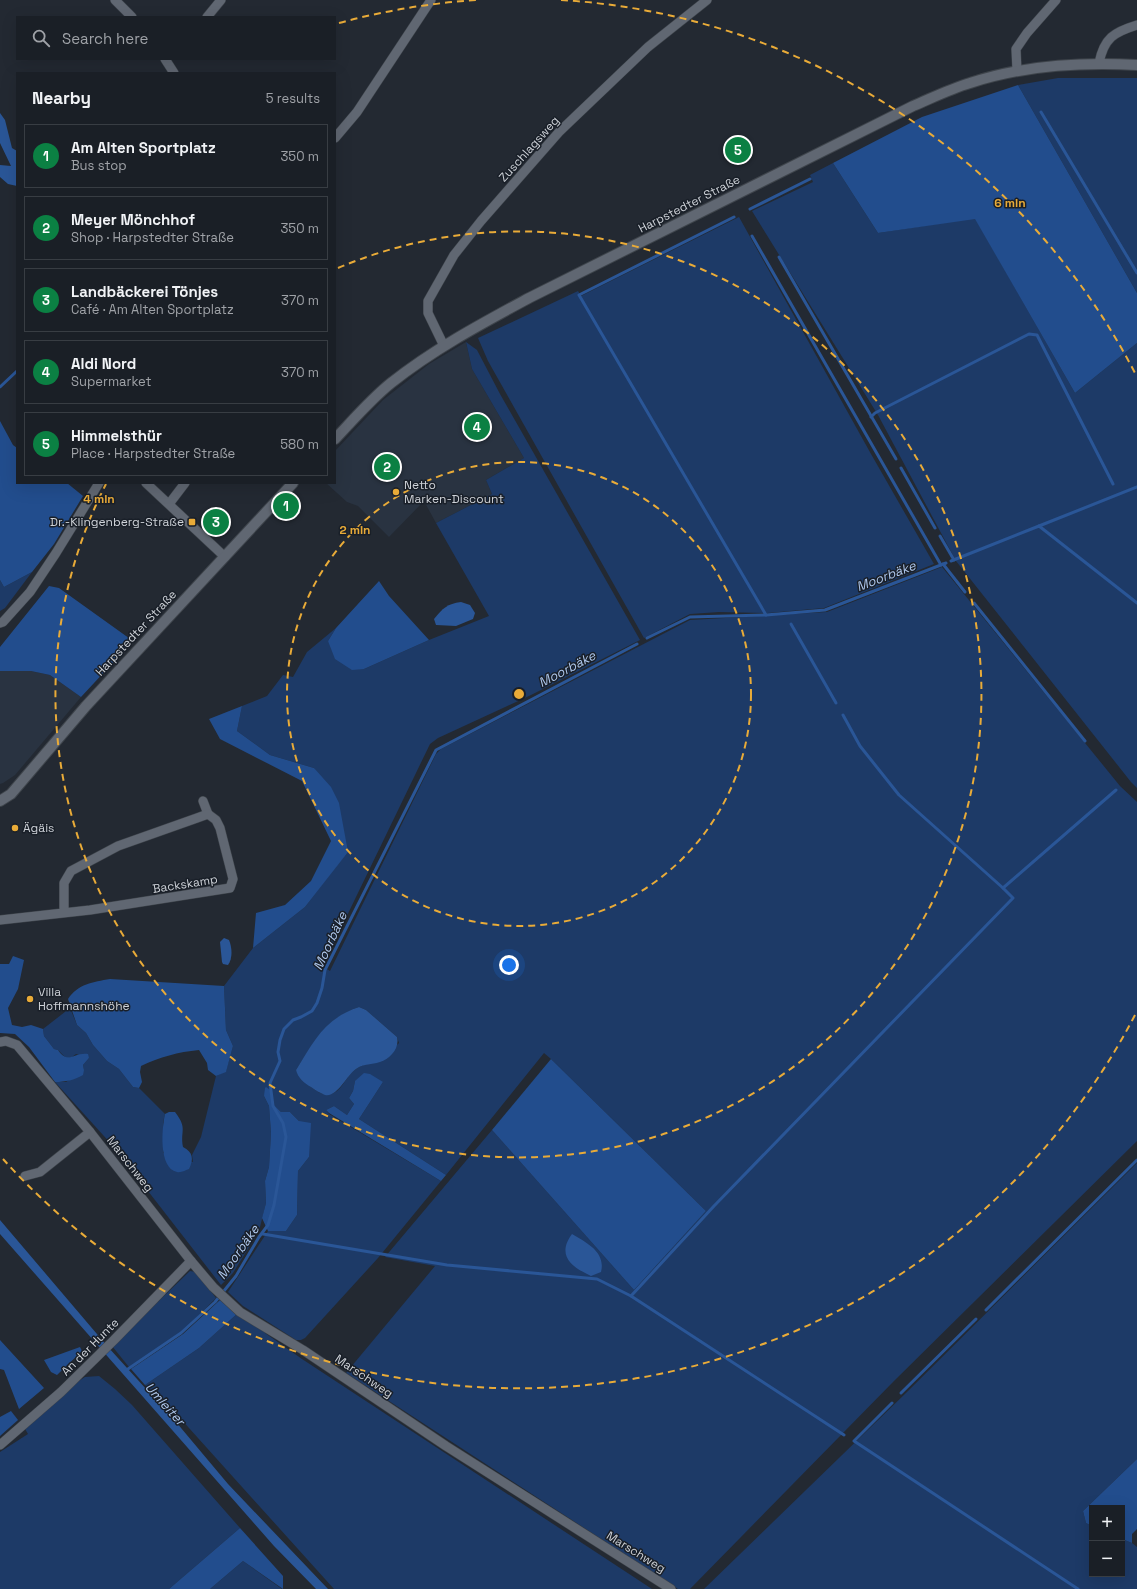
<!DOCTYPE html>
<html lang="en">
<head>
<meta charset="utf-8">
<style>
	:root { --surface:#1a1f26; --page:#23272e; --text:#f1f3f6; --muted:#9fa2a7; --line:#383d43; --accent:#0b8043 }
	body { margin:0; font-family:"Space Grotesk",sans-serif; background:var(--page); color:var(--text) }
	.controls { position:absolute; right:12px; bottom:12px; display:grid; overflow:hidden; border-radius:0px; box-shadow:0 4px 16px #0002 }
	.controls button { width:36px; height:36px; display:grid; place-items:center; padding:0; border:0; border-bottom:1px solid var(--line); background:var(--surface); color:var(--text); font:20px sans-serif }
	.you { position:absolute; left:509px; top:965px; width:14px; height:14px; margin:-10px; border:3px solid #fff; border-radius:50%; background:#1a73e8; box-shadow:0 0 0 6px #1a73e833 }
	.badge { display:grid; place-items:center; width:26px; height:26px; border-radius:50%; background:var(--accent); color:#fff; font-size:13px; font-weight:700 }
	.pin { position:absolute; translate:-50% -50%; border:2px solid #fff; box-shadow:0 1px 4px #0006 }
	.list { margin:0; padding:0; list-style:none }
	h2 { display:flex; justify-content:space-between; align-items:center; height:52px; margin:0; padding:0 16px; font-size:17px }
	h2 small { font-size:13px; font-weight:400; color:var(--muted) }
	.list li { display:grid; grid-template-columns:26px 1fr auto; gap:12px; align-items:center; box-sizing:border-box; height:64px; margin:0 8px 8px; padding:0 8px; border:1px solid var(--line); border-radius:0px }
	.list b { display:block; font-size:15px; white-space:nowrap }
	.list p { margin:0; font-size:13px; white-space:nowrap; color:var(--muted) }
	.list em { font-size:13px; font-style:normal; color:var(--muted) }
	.icon { flex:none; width:22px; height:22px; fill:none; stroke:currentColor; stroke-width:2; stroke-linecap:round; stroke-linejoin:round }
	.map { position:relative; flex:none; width:1137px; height:1589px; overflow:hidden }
	.search { position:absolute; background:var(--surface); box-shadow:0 4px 16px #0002; left:16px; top:16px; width:320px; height:44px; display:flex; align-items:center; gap:10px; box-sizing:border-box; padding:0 14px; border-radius:0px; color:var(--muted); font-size:15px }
	.panel { position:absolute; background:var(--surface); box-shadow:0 4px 16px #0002; left:16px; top:72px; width:320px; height:412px; border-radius:0px }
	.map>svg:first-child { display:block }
	.built { fill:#293341 }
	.green { fill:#1d3a67; fill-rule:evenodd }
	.forest { fill:#224d8d }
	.water { fill:#2a5697 }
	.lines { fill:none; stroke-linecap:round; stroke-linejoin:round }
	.stream { stroke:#2a5697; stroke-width:3 }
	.street-casing { stroke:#3e444b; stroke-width:10 }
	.secondary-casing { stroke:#3e444b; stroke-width:12 }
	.street { stroke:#606772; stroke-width:9 }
	.secondary { stroke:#606772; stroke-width:10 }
	.ring { fill:none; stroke:#e9ab38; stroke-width:2; stroke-dasharray:7 5 }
	.poi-dot { fill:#e9ab38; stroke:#191f28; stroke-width:1.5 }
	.labels { text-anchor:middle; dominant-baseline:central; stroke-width:3; stroke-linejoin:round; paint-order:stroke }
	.street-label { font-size:12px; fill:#ced2d8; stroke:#191f28 }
	.poi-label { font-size:12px; fill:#ced2d8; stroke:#191f28; text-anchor:start }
	.water-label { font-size:13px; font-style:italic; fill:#afc8ed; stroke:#191f28 }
	.centre { fill:#e9ab38; stroke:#191f28; stroke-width:2 }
	.ring-label { font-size:12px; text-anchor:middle; font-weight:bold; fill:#e9ab38; stroke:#191f28; stroke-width:3; stroke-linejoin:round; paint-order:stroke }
</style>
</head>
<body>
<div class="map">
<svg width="1137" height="1589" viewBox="0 0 1137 1589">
	<rect width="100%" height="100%" fill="#232932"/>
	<!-- built -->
	<g class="built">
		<path d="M 466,342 L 472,369 L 524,458 L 486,480 L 492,494 L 436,523 L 424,501 L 389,537 L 358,506 L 347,502 L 326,483 L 335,483 L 335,451 L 383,400 L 429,364 Z"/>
		<path d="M 0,671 L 31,671 L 50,675 L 81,697 L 15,775 L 3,783 L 0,784 Z"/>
	</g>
	<!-- green -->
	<g class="green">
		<path d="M 1058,78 L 1137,78 L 1137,293 L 1018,85 Z"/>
		<path d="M 833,163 L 878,233 L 975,218 L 1075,393 L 1137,343 L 1137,788 L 1131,782 L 956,561 L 878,415 L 752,211 L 813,182 L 810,175 Z"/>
		<path d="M 739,217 L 871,454 L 934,564 L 824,608 L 768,613 L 719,612 L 690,614 L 644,638 L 488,361 L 478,338 L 578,291 L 581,296 Z"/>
		<path d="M 466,342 L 477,350 L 500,394 L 640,640 L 531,695 L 438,738 L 430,744 L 326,959 L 321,965 L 330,971 L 436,754 L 441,749 L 690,620 L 827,612 L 942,567 L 1120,786 L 1137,802 L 1137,1141 L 894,1381 L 690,1589 L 678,1589 L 346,1373 L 435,1266 L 385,1257 L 492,1130 L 634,1290 L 706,1211 L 551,1059 L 544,1053 L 446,1175 L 359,1119 L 383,1082 L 355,1081 L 353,1091 L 349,1098 L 354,1104 L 347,1115 L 334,1106 L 326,1110 L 329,1114 L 441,1181 L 378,1258 L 305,1338 L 301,1340 L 296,1340 L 243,1306 L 228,1292 L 268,1231 L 286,1231 L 297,1215 L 298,1171 L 309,1157 L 299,1121 L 290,1112 L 281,1112 L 273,1104 L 270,1090 L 264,1096 L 269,1106 L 271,1133 L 269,1167 L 265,1181 L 266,1203 L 259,1231 L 233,1273 L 221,1285 L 113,1146 L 55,1082 L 66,1082 L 84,1070 L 83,1065 L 89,1058 L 76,1054 L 72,1057 L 66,1058 L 58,1050 L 54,1049 L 44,1036 L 43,1029 L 70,1008 L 77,1025 L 86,1033 L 93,1045 L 107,1061 L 119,1069 L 133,1087 L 139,1088 L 165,1114 L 163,1123 L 163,1153 L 193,1162 L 192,1155 L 201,1137 L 216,1076 L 226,1071 L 233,1046 L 226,1030 L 224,986 L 253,948 L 305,907 L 347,852 L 314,768 L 270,755 L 237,731 L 242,706 L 267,696 L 283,675 L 293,677 L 307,652 L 336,628 L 328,641 L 364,669 L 429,640 L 489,616 L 436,523 L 492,494 L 486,480 L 524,458 L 472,369 ZM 359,1007 L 366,1010 L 397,1037 L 399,1043 L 379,1062 C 371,1063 363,1064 356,1069 C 349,1074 345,1082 340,1088 C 324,1106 306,1082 296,1070 C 314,1042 326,1018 359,1007 Z"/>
		<path d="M 32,572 L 5,608 L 0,611 L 0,580 L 4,587 Z"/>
		<path d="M 1137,1163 L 1137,1459 L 1083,1511 L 1086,1523 L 1092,1526 L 1092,1574 L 1122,1574 L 1122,1539 L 1132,1543 L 1137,1547 L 1137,1589 L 704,1589 L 908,1391 Z"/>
		<path d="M 190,1271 L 196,1272 L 216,1298 L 181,1333 L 129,1367 L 112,1346 Z"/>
		<path d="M 238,1313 L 266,1331 L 265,1333 L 302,1359 L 652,1589 L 334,1589 L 180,1418 L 145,1385 L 199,1348 Z"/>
		<path d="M 99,1376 L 115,1389 L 132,1405 L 240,1528 L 169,1589 L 0,1589 L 0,1452 L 28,1434 L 24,1427 L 74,1384 L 85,1377 Z"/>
		<path d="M 243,1561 L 282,1589 L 210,1589 Z"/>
	</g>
	<!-- forest -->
	<g class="forest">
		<path d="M 1018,85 L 1137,293 L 1137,343 L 1075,393 L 975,219 L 878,233 L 833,163 L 922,117 Z"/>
		<path d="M 0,421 L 13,445 L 17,448 L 17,483 L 67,483 L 83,496 L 54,544 L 32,572 L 4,587 L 0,580 Z"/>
		<path d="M 379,581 L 389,596 L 429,640 L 364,669 L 352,670 L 335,659 L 328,641 L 336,628 Z"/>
		<path d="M 49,586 L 59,588 L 133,641 L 81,697 L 50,675 L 31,671 L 0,671 L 0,647 Z"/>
		<path d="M 242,706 L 237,731 L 270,755 L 314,768 L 331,787 L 339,803 L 348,852 L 305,907 L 253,948 L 256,913 L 285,905 L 311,881 L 331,841 L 302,781 L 220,739 L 209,719 Z"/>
		<path d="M 13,956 L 24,960 L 18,989 L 8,1008 L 12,1025 L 22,1027 L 31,1025 L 43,1029 L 44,1036 L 54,1049 L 58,1050 C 68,1065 74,1052 88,1054 L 89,1058 L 83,1065 L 84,1070 L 83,1075 C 74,1080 66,1082 55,1082 L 29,1047 L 15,1034 L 0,1033 L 0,964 L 9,964 Z"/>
		<path d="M 110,979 L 224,986 L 226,1030 L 233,1046 L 226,1072 L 216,1076 L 208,1070 L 207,1063 L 199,1050 C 178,1052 160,1057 141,1066 L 140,1072 L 142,1082 L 139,1088 L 133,1087 L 119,1069 L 107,1061 L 93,1045 L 86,1033 L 77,1025 L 68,999 C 78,984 93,982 110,979 Z"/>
		<path d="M 551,1059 L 706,1211 L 634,1290 L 492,1130 Z"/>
		<path d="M 364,1073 L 370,1074 L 383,1082 L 359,1119 L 446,1175 L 441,1181 L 329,1113 L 326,1110 L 334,1106 L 347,1115 L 354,1104 L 349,1098 L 353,1091 L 355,1081 Z"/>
		<path d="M 266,1087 L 270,1090 L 273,1104 L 281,1112 L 290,1112 L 299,1121 L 311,1123 L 309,1157 L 298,1171 L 297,1215 L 286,1231 L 268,1231 L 262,1218 L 266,1203 L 265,1181 L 269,1167 L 271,1133 L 269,1106 L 264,1096 L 265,1088 Z"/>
		<path d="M 169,1112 L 175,1112 C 188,1129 180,1130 183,1147 C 193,1152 194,1159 189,1169 C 186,1170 181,1173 177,1172 C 158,1168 162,1127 165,1114 Z"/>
		<path d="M 220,1300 L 238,1313 L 199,1348 L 145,1385 L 131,1369 L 183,1334 Z"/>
		<path d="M 0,1340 L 44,1388 L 19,1409 L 4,1370 L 0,1369 Z"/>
		<path d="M 80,1347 L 82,1351 L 57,1375 L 51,1372 L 44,1360 Z"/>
		<path d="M 11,1411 L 18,1420 L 0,1436 L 0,1417 Z"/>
		<path d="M 1137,1459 L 1137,1529 L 1132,1534 L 1132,1543 L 1122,1539 L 1122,1508 L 1092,1508 L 1092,1526 L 1086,1523 L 1083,1511 Z"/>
		<path d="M 240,1528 L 283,1576 L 283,1589 L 243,1561 L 210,1589 L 169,1589 Z"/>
	</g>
	<!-- water -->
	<g class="water">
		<path d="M 0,113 L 5,120 L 12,148 L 17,151 L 17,186 L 8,184 L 0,177 L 0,165 L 11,166 L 0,143 Z"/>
		<path d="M 461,602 L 470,605 L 475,613 L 473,619 L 456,626 L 436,625 L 434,619 C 443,608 447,604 461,602 Z"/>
		<path d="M 224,938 L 229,940 C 232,947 233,958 228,965 L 223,964 L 222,962 L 220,942 Z"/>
		<path d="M 359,1007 L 366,1010 L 397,1037 C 400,1048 390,1059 380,1062 C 371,1065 365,1063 356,1069 C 347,1075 337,1098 325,1095 C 320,1093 315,1090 311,1087 C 304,1083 298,1078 296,1070 C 314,1041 325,1018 359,1007 Z"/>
		<path d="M 0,1220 L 108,1347 L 176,1422 L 228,1484 L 328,1589 L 316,1589 L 274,1546 L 0,1234 Z"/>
		<path d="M 572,1234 C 587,1243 606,1252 601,1272 L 591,1276 C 572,1267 556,1256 572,1234 Z"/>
	</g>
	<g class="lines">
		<!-- stream -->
		<g class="stream">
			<path d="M 1041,112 L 1137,273"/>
			<path d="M 750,209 L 810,179"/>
			<path d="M 734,217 L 579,295 L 766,615"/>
			<path d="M 752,236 L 941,565"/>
			<path d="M 779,257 L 896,459"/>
			<path d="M 0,387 L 17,371"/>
			<path d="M 871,417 L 875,413 L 1029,334 L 1037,335 L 1113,484"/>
			<path d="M 901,468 L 935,528"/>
			<path d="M 1039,526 L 1137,487"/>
			<path d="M 940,536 L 954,560"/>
			<path d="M 951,561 L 1039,526 L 1137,603"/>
			<path d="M 943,564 L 965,592"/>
			<path d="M 974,603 L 1085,741"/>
			<path d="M 791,624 L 836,703"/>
			<path d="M 647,638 L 690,617 L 766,615 L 825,610 L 946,563"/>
			<path d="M 1003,888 L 1116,790"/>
			<path d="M 263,1234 L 447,1265 L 597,1279 L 631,1296 L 844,1435"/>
			<path d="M 631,1296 L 714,1206 L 1013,898 L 1003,888 L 899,795 L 860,746 L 843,715"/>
			<path d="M 986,1310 L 1137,1160"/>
			<path d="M 125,1371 L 181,1333 L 215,1302 L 236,1276 L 259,1237 L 268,1225 L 274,1205 L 286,1137 L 283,1123 L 273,1106 L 270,1083 L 280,1061 L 278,1052 L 280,1040 L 284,1029 L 293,1020 L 301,1017 L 312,1011 L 317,1003 L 322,988 L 325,970 L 436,750 L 637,644"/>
			<path d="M 901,1393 L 976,1319"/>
			<path d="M 892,1403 L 854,1441 L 1078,1589"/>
		</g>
		<defs>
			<g id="street">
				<path d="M 115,0 L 132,17"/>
				<path d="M 207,17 L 221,0"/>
				<path d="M 165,59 L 174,73"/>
				<path d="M 1099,63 C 1104,38 1114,32 1137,25"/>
				<path d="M 1017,71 L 1016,49 L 1027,33 L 1056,0"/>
				<path d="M 335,138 L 357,112 L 431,0"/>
				<path d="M 444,346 L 428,313 L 428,301 L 454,255 L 481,221 L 559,132 L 648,47 L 707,0"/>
				<path d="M 146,483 L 225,557"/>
				<path d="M 169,504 L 185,483"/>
				<path d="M 0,623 L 3,622 L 30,592 L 56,553 L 99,483"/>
				<path d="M 203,801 L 208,814"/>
				<path d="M 0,920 L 90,910 L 230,888 L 233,879 L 220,828 L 216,820 L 208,814 L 197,818 L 118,846 L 71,871 L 64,883 L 64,912"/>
				<path d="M 0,1042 L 6,1041 L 17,1045 L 90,1132 L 191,1261 L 213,1287 L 240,1312 L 303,1350 L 446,1446 L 671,1589"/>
				<path d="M 25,1176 L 40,1172 L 90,1132"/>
				<path d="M 0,1445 L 61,1392 L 114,1340 L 191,1261"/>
			</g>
			<g id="secondary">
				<path d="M 335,439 C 353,420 371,399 391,383 C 434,349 481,324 529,298 L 913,106 C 932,98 950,89 970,83 C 1024,65 1080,62 1137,65"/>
				<path d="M 0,801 L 11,794 L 86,706 L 293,483"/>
			</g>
		</defs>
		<!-- street casing -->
		<use href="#street" class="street-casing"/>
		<!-- secondary casing -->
		<use href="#secondary" class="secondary-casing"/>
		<!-- street -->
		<use href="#street" class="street"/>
		<!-- secondary -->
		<use href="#secondary" class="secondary"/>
	</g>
	<!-- distance rings -->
	<g class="ring">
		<circle cx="519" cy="694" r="232"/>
		<path d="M338 268A463 463 0 1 1 106 484"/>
		<path d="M1135 1015A695 695 0 0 1 3 1159M339 23A695 695 0 0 1 477 0M561 0A695 695 0 0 1 1135 373"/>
	</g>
	<!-- markers -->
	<g class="poi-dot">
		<circle cx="396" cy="492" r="4"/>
		<rect x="188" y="518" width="8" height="8" rx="2"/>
		<circle cx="15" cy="828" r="4"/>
		<circle cx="30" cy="999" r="4"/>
	</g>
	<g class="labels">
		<!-- street labels -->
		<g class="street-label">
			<text transform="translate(529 149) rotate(-48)">Zuschlagsweg</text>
			<text transform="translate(689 204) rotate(-27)">Harpstedter Straße</text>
			<text transform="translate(136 633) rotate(-47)">Harpstedter Straße</text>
			<text transform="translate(185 884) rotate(-9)">Backskamp</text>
			<text transform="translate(130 1164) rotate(52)">Marschweg</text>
			<text transform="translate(90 1347) rotate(-45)">An der Hunte</text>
			<text transform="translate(364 1376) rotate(34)">Marschweg</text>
			<text transform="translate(636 1552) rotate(32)">Marschweg</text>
		</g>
		<!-- poi labels -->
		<g class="poi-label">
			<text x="404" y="485">Netto<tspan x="404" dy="14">Marken-Discount</tspan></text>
			<text x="184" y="522" text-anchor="end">Dr.-Klingenberg-Straße</text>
			<text x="23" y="828">Ägäis</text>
			<text x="38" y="992">Villa<tspan x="38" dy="14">Hoffmannshöhe</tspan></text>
		</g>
		<!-- water labels -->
		<g class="water-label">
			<text transform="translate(886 576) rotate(-21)">Moorbäke</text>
			<text transform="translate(567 669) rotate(-28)">Moorbäke</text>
			<text transform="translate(330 941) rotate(-65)">Moorbäke</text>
			<text transform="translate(238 1252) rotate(-55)">Moorbäke</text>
			<text transform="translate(165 1404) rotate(48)">Umleiter</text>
		</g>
	</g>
	<circle cx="519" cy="694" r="6" class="centre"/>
	<g class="ring-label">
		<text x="1010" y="207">6 min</text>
		<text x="99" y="503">4 min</text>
		<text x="355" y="534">2 min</text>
	</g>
</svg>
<div class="controls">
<button>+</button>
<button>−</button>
</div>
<div class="you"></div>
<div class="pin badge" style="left:286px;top:506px">1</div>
<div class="pin badge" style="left:387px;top:467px">2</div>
<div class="pin badge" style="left:216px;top:522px">3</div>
<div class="pin badge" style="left:477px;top:427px">4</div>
<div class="pin badge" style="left:738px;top:150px">5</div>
<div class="search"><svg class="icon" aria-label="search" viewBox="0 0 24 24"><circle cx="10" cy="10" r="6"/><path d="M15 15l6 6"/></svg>Search here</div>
<section class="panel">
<h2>Nearby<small>5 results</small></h2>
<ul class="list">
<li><span class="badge">1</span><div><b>Am Alten Sportplatz</b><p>Bus stop</p></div><em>350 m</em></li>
<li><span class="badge">2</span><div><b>Meyer Mönchhof</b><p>Shop · Harpstedter Straße</p></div><em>350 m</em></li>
<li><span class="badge">3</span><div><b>Landbäckerei Tönjes</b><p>Café · Am Alten Sportplatz</p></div><em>370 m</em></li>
<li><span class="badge">4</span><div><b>Aldi Nord</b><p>Supermarket</p></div><em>370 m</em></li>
<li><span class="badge">5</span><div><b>Himmelsthür</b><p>Place · Harpstedter Straße</p></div><em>580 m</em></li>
</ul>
</section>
</div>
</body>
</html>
